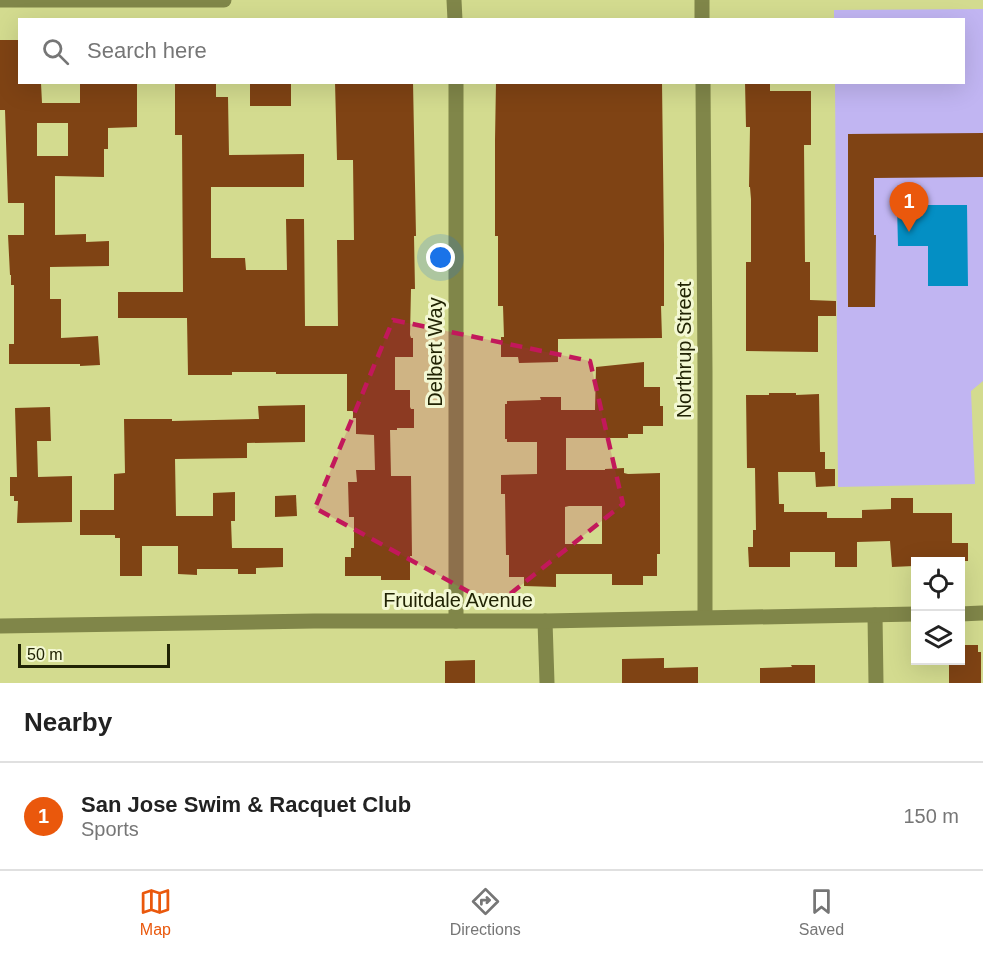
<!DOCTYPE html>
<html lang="en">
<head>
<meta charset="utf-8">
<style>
	:root { --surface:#fff; --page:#f2f2f2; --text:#222; --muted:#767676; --line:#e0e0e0; --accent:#ea580c }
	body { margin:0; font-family:Arial,sans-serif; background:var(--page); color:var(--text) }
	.controls { position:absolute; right:18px; bottom:18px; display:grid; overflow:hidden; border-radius:0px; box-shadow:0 6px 24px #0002 }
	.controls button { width:54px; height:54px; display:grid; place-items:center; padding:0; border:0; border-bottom:2px solid var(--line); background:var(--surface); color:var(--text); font:30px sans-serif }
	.scale { position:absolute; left:18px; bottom:15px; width:152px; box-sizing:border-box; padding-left:6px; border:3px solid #212304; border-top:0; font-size:16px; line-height:21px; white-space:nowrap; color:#212304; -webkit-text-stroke:4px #f3f8d3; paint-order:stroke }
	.you { position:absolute; left:441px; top:258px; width:21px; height:21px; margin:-15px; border:4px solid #fff; border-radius:50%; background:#1a73e8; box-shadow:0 0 0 9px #1a73e833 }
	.badge { display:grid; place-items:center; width:39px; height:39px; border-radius:50%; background:var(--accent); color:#fff; font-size:20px; font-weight:700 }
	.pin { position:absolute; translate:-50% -50px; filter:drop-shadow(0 2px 3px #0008) }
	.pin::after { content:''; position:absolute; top:32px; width:21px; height:18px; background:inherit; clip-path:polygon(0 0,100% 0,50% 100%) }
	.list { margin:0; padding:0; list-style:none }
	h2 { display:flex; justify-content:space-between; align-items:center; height:78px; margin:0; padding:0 24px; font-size:26px }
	h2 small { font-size:20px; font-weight:400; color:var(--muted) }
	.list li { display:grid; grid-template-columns:39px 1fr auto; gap:18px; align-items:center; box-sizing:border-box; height:108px; padding:0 24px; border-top:2px solid var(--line) }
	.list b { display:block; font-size:22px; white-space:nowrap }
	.list p { margin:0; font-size:20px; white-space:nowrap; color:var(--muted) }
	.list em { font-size:20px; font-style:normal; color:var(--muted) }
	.icon { flex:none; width:33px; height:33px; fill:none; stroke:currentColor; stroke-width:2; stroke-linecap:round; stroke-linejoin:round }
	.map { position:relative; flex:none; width:983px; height:683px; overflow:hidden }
	.search { position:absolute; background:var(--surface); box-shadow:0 6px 24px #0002; left:18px; right:18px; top:18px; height:66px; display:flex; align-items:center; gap:15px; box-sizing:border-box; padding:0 21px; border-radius:0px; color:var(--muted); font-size:22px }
	.sheet { height:186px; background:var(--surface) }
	nav { display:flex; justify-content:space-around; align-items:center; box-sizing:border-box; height:84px; border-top:2px solid var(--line); background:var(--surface); font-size:16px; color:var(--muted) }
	nav a { display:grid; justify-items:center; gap:3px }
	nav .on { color:var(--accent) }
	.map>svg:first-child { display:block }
	.green { fill:#c1b5f2 }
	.water { fill:#048fc4 }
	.building { fill:#7f4314; fill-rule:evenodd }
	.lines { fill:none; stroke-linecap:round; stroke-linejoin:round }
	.minor { stroke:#808649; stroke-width:15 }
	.marked { fill:#c2185b; fill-opacity:0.2; stroke:#c2185b; stroke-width:4.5; stroke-dasharray:12 8; stroke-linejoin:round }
	.labels { text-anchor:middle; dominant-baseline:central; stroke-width:6; stroke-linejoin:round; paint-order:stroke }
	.street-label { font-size:20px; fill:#212304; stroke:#f3f8d3 }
</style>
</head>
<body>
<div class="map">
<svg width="983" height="683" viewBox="0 0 983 683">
	<rect width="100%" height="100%" fill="#d3db8f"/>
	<!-- green -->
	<path class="green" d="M 983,9 L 983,381 L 971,391 L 975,484 L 838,487 L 835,83 L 964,82 L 964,20 L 834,19 L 834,10 Z"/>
	<!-- water -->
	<path class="water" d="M 897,205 L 967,205 L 968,286 L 928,286 L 928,246 L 898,246 Z"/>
	<!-- building -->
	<g class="building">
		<path d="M 0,40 L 20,40 L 20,83 L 41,83 L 42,103 L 80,103 L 80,82 L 137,82 L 137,127 L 108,128 L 108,149 L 104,149 L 104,177 L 55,176 L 55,235 L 86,234 L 86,242 L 109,241 L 109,266 L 50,267 L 50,299 L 61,299 L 61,338 L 98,336 L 100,365 L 80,366 L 80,364 L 9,364 L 9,344 L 14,344 L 14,285 L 11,285 L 11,275 L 10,275 L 8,235 L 24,235 L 24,203 L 8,203 L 5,110 L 0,110 ZM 37,123 L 68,123 L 68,156 L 37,156 Z"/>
		<path d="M 175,82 L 216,82 L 216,97 L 228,97 L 229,155 L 304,154 L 304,187 L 211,187 L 211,258 L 245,258 L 246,270 L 287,270 L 286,219 L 304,219 L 305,326 L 338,326 L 337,240 L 354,240 L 353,160 L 337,160 L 335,82 L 413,82 L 416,236 L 414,236 L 415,289 L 411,289 L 410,335 L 411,338 L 413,338 L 413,357 L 395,357 L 395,390 L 410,390 L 410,407 L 411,409 L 414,409 L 414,428 L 397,428 L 397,430 L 390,430 L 391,476 L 411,476 L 412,556 L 410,556 L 410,580 L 381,580 L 381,576 L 345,576 L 345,557 L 351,557 L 351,548 L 354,548 L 354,517 L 349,517 L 348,482 L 357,482 L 356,470 L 375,470 L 374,435 L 356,434 L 356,418 L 353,418 L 353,411 L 347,411 L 347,374 L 276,374 L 276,372 L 232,372 L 232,375 L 188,375 L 187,318 L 118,318 L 118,292 L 183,292 L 182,135 L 175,135 Z"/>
		<rect x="250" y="82" width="41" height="24"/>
		<path d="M 496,82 L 662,82 L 664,245 L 664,306 L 661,306 L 662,338 L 558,339 L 558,362 L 519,363 L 518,357 L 501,357 L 501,337 L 504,337 L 503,306 L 498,306 L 498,236 L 495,236 L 495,140 Z"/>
		<path d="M 745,82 L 770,82 L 770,91 L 811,91 L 811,145 L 804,145 L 805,262 L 810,262 L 810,300 L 836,301 L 836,316 L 818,316 L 818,352 L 746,351 L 746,262 L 751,262 L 751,199 L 750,187 L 749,187 L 750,127 L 746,127 Z"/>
		<path d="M 983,133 L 983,177 L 874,178 L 874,235 L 876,235 L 875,307 L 848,307 L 848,134 Z"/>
		<path d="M 644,362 L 644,387 L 660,387 L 660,406 L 663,406 L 663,426 L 643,426 L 643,434 L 628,434 L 628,438 L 566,438 L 566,470 L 605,470 L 605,469 L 624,468 L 624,473 L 628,474 L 660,473 L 660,554 L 657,554 L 657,576 L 643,576 L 643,585 L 612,585 L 612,574 L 556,574 L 556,587 L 524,586 L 524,577 L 509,577 L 509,555 L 506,555 L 505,494 L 501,494 L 501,475 L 537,474 L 537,442 L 507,442 L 507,439 L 505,439 L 505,404 L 507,404 L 507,401 L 541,400 L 540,397 L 561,397 L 561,410 L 595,410 L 596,367 ZM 569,506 L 602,506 L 602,544 L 565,544 L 565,507 Z"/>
		<path d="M 769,393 L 796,393 L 796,395 L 819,394 L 820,452 L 825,452 L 825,469 L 835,469 L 835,486 L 816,487 L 815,472 L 778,472 L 779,504 L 784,504 L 784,512 L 827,512 L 827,518 L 862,518 L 862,510 L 891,509 L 891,498 L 913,498 L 913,513 L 952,513 L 952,543 L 968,543 L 968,561 L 914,561 L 914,566 L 892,567 L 890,541 L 857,542 L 857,567 L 835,567 L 835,552 L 790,552 L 790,567 L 749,567 L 748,547 L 753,547 L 753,530 L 756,530 L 755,468 L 747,468 L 746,395 L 769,395 Z"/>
		<path d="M 305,405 L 305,442 L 247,443 L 247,458 L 175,459 L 176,516 L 213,516 L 213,493 L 235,492 L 235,521 L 231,521 L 232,548 L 283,548 L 283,567 L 256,568 L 256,574 L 238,574 L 238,569 L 197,569 L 197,575 L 178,574 L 178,546 L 142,546 L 142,576 L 120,576 L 120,538 L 115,538 L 115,535 L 80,535 L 80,510 L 114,510 L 114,474 L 125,473 L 124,419 L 172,419 L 172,421 L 259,419 L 258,406 Z"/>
		<path d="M 50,407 L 51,441 L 37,441 L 38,477 L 72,476 L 72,522 L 17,523 L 18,501 L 14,501 L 14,496 L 10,496 L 10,477 L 17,477 L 15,408 Z"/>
		<path d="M 296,495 L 297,516 L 275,517 L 275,496 Z"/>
		<path d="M 960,645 L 978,645 L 978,652 L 981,652 L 981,683 L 949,683 L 949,665 L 951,665 L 951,660 L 960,660 Z"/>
		<path d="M 664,658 L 664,668 L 698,667 L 698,683 L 622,683 L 622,659 Z"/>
		<path d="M 475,660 L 475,683 L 445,683 L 445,661 Z"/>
		<path d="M 791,665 L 815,665 L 815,683 L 760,683 L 760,668 L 792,667 Z"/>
	</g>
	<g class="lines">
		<!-- minor -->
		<g class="minor">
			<path d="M 0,0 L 224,0"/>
			<path d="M 454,0 L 455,20"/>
			<path d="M 702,20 L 702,0"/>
			<path d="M 456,82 L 456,621"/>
			<path d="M 703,82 L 705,371 L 705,617"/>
			<path d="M 960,614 L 982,613"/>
			<path d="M 875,615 L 876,683"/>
			<path d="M 545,621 L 547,683"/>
			<path d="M 0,626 L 314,621 L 545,621 L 916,614"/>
		</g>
	</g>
	<!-- marked area -->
	<path class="marked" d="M 393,320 L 590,361 L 623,504 L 495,606 L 315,508 Z"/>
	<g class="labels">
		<!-- street labels -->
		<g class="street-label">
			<text transform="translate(684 350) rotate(-90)">Northrup Street</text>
			<text transform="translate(435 352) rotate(-90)">Delbert Way</text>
			<text x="458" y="600">Fruitdale Avenue</text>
		</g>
	</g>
</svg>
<div class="controls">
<button><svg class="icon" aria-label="locate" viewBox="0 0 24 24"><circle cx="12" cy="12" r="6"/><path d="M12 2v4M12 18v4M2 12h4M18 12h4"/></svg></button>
<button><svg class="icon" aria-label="layers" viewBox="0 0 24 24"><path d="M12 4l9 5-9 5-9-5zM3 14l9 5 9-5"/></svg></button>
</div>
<div class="scale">50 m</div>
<div class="you"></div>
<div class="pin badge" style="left:909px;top:232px">1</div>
<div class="search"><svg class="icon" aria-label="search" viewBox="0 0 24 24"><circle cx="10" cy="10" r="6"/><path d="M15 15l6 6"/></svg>Search here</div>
</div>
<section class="sheet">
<h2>Nearby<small></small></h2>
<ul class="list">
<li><span class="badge">1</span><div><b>San Jose Swim &amp; Racquet Club</b><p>Sports</p></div><em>150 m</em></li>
</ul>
</section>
<nav>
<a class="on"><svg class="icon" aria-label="map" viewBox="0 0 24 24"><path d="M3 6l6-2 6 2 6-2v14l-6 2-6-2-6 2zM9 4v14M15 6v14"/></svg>Map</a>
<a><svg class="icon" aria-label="directions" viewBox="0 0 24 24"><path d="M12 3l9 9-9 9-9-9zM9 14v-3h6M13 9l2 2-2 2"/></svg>Directions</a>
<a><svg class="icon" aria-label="saved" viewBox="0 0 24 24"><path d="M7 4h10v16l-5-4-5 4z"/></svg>Saved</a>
</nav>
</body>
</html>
